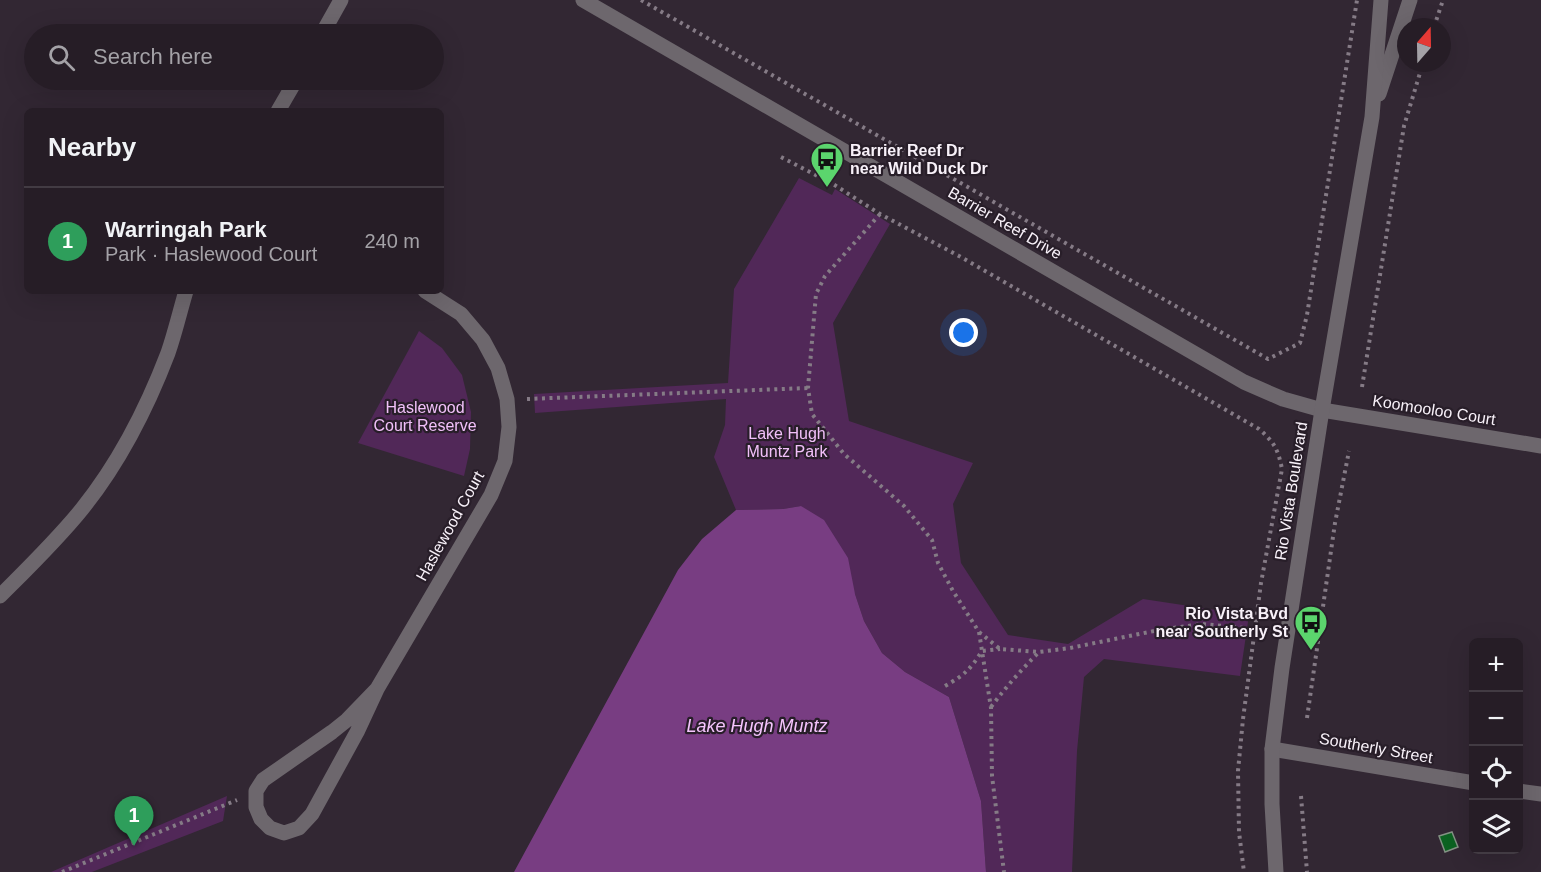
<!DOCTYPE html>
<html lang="en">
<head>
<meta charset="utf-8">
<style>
	:root { --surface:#261d26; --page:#322a32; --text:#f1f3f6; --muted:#a4a2a7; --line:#423b43; --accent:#5bd56d }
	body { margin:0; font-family:Arial,sans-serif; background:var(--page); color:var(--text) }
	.controls { position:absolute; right:18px; bottom:18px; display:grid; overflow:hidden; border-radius:9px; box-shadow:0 6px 24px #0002 }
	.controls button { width:54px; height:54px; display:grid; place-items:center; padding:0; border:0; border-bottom:2px solid var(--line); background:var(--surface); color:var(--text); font:30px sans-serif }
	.compass { position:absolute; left:1397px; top:18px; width:54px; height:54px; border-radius:50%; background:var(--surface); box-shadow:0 6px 24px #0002; rotate:20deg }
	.you { position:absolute; left:964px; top:333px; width:21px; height:21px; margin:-15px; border:4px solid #fff; border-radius:50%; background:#1a73e8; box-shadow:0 0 0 9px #1a73e833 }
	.badge { display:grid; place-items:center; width:39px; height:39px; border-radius:50%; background:var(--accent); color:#fff; font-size:20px; font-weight:700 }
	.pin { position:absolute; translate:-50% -50px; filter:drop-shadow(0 2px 3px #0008) }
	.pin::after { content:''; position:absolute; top:32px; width:21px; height:18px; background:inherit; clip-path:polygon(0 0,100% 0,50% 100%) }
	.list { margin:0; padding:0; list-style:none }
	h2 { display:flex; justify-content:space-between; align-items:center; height:78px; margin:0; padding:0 24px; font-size:26px }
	h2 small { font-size:20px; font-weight:400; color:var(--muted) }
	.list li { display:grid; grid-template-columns:39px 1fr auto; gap:18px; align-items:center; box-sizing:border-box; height:108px; padding:0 24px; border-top:2px solid var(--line) }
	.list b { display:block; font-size:22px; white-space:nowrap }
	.list p { margin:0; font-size:20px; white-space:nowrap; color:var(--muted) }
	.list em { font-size:20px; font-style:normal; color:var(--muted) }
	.icon { flex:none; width:33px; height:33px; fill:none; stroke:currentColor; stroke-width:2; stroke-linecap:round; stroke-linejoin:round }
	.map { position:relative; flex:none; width:1541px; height:872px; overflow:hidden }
	.search { position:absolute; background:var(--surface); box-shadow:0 6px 24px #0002; left:24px; top:24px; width:420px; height:66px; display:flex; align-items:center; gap:15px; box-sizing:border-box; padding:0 21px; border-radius:33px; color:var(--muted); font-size:22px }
	.panel { position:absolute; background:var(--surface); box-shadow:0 6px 24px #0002; left:24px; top:108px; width:420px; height:186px; border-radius:9px }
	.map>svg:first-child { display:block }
	.green { fill:#512858 }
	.water { fill:#783d82 }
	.building { fill:#0b6221; stroke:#839284; stroke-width:1.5 }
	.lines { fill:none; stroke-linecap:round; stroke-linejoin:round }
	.path { stroke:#857b86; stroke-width:4; stroke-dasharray:3 4.5; stroke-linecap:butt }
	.minor { stroke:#6d676d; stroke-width:15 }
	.tertiary { stroke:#6d676d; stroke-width:15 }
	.labels { text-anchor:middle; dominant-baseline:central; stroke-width:4.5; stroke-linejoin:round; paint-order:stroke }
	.poi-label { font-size:16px; font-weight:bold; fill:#f8f1f9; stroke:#281e29; text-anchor:start }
	.street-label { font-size:16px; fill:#f8f1f9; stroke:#281e29 }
	.park-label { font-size:16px; fill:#f1c0f9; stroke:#281e29 }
	.water-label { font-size:18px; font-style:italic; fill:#f6c5fe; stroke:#281e29 }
</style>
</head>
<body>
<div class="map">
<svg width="1541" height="872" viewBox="0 0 1541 872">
	<rect width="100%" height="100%" fill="#322733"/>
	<!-- green -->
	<g class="green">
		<path d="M 799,178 L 832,195 L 835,189 L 890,224 L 833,323 L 849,421 L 973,463 L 953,504 L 961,563 L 1008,635 L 1068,644 L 1143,599 L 1249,615 L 1240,676 L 1104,659 L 1084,677 L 1077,751 L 1072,872 L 986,872 L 981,801 L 949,697 L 905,672 L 882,653 L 864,621 L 855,594 L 801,506 L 783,509 L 736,510 L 714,457 L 725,425 L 726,399 L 535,413 L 534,394 L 728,383 L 734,289 Z"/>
		<path d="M 419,331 L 442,348 L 462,375 L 471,412 L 470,449 L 464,476 L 358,443 Z"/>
		<path d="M 227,796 L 223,821 L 92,872 L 51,872 Z"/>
	</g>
	<!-- water -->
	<path class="water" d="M 801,506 L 824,520 L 848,558 L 855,594 L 864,621 L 882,653 L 905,672 L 949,697 L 981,801 L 986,872 L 514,872 L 678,570 L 702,539 L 736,510 L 783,509 Z"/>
	<!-- building -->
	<path class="building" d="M 1452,832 L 1458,847 L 1445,852 L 1439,836 Z"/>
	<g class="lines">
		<!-- path -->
		<g class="path">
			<path d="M 641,0 L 1268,359 L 1300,343 L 1307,315 L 1357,0"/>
			<path d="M 1434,27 L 1443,0"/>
			<path d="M 781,157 L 833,184 L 880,214 L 959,256 L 1259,429 C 1274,442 1278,449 1282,469 L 1261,583 L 1243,719 L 1238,771 L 1239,832 L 1244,872"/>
			<path d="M 880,214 L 825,276 L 816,294 L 808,388 L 812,414 L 844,454 L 904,506 L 932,540 L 938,563 L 953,591 L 979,632 L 1000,649 L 1039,652 L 1070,648 L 1159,630 L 1202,624 L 1255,629"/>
			<path d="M 1362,387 L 1404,126 L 1423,63"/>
			<path d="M 527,399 L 808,388"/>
			<path d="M 979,632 L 991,708 L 992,776 L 1004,872"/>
			<path d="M 945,686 C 964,675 970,670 982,651 L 1000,649"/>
			<path d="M 991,707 C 1006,687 1021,670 1039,652"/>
			<path d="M 1307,718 L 1335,523 L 1349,451"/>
			<path d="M 1301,796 L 1307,872"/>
			<path d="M 62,872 L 237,800"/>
		</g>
		<!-- minor -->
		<g class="minor">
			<path d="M 322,34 L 341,0"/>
			<path d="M 278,111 L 296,80"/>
			<path d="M 1322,410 L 1541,446"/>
			<path d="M 0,596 C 28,568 57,540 82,509 C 119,463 147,408 168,353 C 175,333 180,311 186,291"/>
			<path d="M 377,689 L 347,720 L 332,732 L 263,780 L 256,791 L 256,807 L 261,819 L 270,828 L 284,833 L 299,828 L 312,814 L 357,732 L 377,689 L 491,495 L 505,461 L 509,427 L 507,399 L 498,368 L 483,340 L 461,314 L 425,291"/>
			<path d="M 1272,749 L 1474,783"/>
			<path d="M 1518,791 L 1541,794"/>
		</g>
		<!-- tertiary -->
		<g class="tertiary">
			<path d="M 583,0 L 1244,382 L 1283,399 L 1322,410"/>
			<path d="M 1379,94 L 1410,0"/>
			<path d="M 1276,872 L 1272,804 L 1272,749 L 1282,668 L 1322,410 L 1372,117 L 1381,0"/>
		</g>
	</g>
	<!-- icons -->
	<defs>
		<symbol id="bus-pin" viewBox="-11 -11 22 30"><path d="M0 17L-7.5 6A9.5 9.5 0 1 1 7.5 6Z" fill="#5bd56d" stroke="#281e29"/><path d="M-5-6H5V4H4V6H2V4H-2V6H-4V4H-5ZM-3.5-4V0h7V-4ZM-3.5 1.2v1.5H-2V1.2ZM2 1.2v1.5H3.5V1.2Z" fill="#111"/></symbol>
	</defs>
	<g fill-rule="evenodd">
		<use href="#bus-pin" x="808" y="140" width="38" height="52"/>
		<use href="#bus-pin" x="1292" y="603" width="38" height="52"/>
	</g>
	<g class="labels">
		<!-- poi labels -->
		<g class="poi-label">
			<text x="850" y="150">Barrier Reef Dr<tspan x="850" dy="18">near Wild Duck Dr</tspan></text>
			<text x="1288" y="613" text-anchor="end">Rio Vista Bvd<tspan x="1288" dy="18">near Southerly St</tspan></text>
		</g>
		<!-- street labels -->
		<g class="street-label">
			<text transform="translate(1005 223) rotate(30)">Barrier Reef Drive</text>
			<text transform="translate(1434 410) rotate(9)">Koomooloo Court</text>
			<text transform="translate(1291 491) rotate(-81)">Rio Vista Boulevard</text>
			<text transform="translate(450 526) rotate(-61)">Haslewood Court</text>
			<text transform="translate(1376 748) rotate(10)">Southerly Street</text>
		</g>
		<!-- park labels -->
		<g class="park-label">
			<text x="425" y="407">Haslewood<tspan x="425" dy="18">Court Reserve</tspan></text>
			<text x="787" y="433">Lake Hugh<tspan x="787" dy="18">Muntz Park</tspan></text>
		</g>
		<!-- water labels -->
		<g class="water-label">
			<text x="757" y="726">Lake Hugh Muntz</text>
		</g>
	</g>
</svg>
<div class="controls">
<button>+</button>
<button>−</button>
<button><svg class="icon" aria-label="locate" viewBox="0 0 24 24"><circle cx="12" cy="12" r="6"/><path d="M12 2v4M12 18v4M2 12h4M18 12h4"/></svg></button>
<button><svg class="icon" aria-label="layers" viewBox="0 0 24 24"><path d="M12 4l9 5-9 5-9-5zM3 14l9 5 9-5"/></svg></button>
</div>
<svg class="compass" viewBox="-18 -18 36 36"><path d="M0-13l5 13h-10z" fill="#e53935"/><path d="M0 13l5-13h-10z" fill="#a4a2a7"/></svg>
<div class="you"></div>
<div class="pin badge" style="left:134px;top:846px;background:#2e9e5b">1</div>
<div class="search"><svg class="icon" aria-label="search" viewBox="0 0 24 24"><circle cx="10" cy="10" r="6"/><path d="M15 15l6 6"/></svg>Search here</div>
<section class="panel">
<h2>Nearby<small></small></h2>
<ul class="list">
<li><span class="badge" style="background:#2e9e5b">1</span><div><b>Warringah Park</b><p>Park · Haslewood Court</p></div><em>240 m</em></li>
</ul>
</section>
</div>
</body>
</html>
